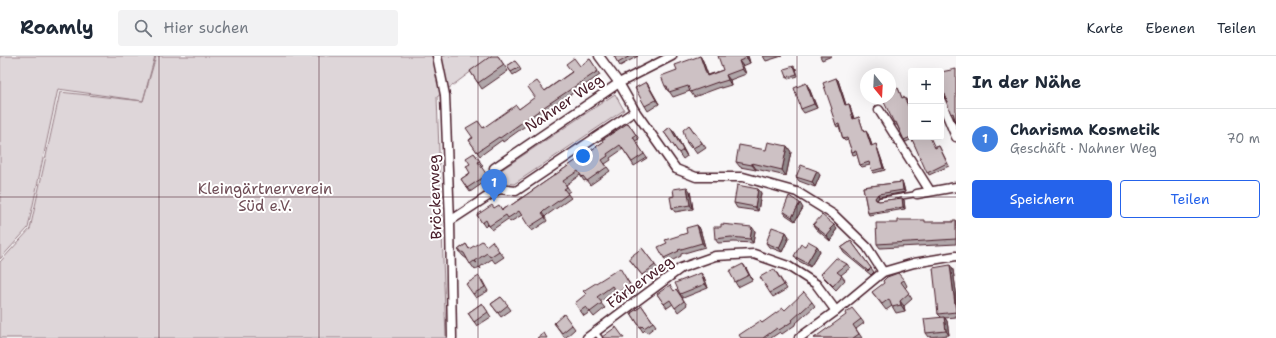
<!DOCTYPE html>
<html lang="de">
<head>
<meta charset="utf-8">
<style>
	:root { --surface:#fff; --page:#f2f2f3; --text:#1f2937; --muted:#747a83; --line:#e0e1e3; --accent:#2563eb }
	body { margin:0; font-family:"Shantell Sans",sans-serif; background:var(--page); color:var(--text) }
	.controls { position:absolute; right:12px; top:12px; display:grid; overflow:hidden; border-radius:4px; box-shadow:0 4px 16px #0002 }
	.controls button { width:36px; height:36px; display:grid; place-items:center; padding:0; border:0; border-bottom:1px solid var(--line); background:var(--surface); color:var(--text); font:20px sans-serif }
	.compass { position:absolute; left:860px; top:12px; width:36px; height:36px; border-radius:50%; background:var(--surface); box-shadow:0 4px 16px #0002; rotate:162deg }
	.you { position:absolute; left:583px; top:100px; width:14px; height:14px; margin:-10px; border:3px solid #fff; border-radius:50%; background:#1a73e8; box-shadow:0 0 0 6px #1a73e833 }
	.badge { display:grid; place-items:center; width:26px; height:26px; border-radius:50%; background:var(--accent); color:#fff; font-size:13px; font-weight:700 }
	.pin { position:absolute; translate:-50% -33px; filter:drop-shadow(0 1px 2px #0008) }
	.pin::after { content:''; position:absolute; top:21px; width:14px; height:12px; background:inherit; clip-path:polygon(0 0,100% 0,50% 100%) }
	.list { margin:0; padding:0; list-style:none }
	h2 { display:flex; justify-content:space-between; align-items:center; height:52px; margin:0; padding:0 16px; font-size:17px }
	h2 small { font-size:13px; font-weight:400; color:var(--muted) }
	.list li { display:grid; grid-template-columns:26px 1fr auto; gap:12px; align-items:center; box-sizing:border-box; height:60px; padding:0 16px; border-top:1px solid var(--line) }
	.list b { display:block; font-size:15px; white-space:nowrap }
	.list p { margin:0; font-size:13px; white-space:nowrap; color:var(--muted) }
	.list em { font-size:13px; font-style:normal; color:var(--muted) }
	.actions { display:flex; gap:8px; padding:12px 16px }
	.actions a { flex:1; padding:9px 0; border:1px solid var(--accent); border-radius:4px; text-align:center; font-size:14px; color:var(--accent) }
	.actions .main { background:var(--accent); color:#fff }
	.icon { flex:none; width:22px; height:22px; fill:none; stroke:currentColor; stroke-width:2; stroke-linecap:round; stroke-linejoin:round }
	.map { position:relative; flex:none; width:956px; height:282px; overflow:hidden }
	header { display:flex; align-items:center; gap:24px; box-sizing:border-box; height:56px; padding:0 20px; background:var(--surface); border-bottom:1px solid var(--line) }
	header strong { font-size:19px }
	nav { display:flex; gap:22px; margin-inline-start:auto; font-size:14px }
	.search { width:280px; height:36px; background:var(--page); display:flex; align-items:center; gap:10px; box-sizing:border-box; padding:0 14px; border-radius:4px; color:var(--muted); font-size:15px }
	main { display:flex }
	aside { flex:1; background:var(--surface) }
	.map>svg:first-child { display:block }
	.green { fill:#ded6d9; stroke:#947a82 }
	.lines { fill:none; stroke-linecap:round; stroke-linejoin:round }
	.service-casing { stroke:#4a1f2b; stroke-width:7 }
	.minor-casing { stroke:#4a1f2b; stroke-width:11 }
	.service { stroke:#fff; stroke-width:4 }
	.minor { stroke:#fff; stroke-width:8 }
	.wall { fill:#b0a6a9; stroke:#4a1f2b }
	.shaded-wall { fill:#908789; stroke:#4a1f2b }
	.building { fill:#cdc1c4; stroke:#4a1f2b }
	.grid { fill:none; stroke:#4a1f2b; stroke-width:1; stroke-opacity:0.55 }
	.labels { text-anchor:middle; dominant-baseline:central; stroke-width:4; stroke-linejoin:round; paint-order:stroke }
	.street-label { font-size:15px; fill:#4a1f2b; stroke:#fff }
	.park-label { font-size:15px; fill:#6f4d56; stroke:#fff }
</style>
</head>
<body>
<header>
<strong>Roamly</strong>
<div class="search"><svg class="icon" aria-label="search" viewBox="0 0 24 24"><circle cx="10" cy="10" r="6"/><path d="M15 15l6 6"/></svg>Hier suchen</div>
<nav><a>Karte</a><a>Ebenen</a><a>Teilen</a></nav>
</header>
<main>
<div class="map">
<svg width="956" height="282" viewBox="0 0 956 282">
	<rect width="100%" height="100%" fill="#f8f6f7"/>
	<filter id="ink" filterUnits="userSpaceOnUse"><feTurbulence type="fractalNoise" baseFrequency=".025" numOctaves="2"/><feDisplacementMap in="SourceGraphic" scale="8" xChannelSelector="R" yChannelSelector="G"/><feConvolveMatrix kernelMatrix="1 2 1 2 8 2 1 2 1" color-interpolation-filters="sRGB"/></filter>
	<g filter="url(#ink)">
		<!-- green -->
		<g class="green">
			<path d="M 0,0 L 155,0 L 143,45 L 156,0 L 492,0 L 437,41 L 446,282 L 0,282 L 0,206 L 30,173 L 60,36 L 143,45 L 58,33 L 28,172 L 0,203 Z"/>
			<path d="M 615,38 L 624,54 L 514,128 L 504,127 L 501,114 Z"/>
		</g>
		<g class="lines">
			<defs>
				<g id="service">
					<path d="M 880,144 L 917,138"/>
					<path d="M 595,276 L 600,282"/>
				</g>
				<g id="minor">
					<path d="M 437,0 L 445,39 L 450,165 L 452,282"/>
					<path d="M 599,0 L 619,27 L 635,55 L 676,113 L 696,121 L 743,121 L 797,136 L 834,159 L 867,191 L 883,216"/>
					<path d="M 941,45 L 956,81"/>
					<path d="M 879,54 L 930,135"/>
					<path d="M 635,55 L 516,135 L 499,133 L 494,112 L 619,27 L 672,0"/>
					<path d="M 917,138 L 956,131"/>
					<path d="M 450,165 L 499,133"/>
					<path d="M 587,282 L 681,212 L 715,200 L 754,198 L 788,210 L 816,228 L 836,255"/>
					<path d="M 799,282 L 836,255 L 883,216 L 914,207 L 956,200"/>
				</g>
			</defs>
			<!-- service casing -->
			<use href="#service" class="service-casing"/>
			<!-- minor casing -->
			<use href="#minor" class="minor-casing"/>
			<!-- service -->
			<use href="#service" class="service"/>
			<!-- minor -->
			<use href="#minor" class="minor"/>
		</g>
		<!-- wall -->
		<g class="wall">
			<path d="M 498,0 L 508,15 L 482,33 L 470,15 Z"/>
			<path d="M 614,0 L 638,0 L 620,10 Z"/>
			<path d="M 700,0 L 703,5 L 708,19 L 723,14 L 748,0 L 750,7 L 743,10 L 746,18 L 730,24 L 731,29 L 721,32 L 721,31 L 694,41 L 690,35 L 673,41 L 669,35 L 668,35 L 665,30 L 677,14 Z"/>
			<path d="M 763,0 L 782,0 L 766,5 Z"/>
			<path d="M 820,0 L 832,0 L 822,4 Z"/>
			<path d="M 590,3 L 600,19 L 549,53 L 503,86 L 502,84 L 480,100 L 469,84 L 483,72 L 519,53 Z"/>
			<path d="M 515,5 L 521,14 L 513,19 L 507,10 Z"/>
			<path d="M 796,12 L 798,20 L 788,23 L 787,21 Z"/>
			<path d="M 941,16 L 955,62 L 954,62 L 951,58 L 947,42 L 946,42 L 942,40 L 941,38 Z"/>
			<path d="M 838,24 L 846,49 L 849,48 L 854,63 L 859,61 L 864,76 L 868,78 L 872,90 L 877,91 L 885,114 L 874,117 L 872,115 L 870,109 L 862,111 L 860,109 L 857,98 L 853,99 L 848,84 L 845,85 L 843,83 L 839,70 L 837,71 L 836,69 L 832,53 Z"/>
			<path d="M 646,26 L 659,48 L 648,55 L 645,50 Z"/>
			<path d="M 806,27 L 809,32 L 817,52 L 804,57 L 801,53 Z"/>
			<path d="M 898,32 L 902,42 L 906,43 L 911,55 L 911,81 L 936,91 L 939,90 L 949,110 L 929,119 L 912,83 L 906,86 L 904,84 L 897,69 L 895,69 L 894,67 Z"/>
			<path d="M 628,67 L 639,83 L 635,85 L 647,102 L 634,110 L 623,93 L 610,102 L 611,104 L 605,108 L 610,115 L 590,129 L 586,124 L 584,125 L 580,119 L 566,129 L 570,135 L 567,137 L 571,142 L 547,159 L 545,161 L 547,165 L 532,175 L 522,159 L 510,166 L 508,163 L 492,174 L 488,168 L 485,171 L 477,159 L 494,152 L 502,153 L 510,150 L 603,86 Z"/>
			<path d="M 689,69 L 706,92 L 697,98 L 692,91 L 691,92 L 687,87 Z"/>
			<path d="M 670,71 L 675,77 L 687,100 L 683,103 L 664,76 Z"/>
			<path d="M 787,90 L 791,96 L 786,120 L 756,113 L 756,114 L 740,111 L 736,106 L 766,94 Z"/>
			<path d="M 474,97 L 483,110 L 481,111 L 489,123 L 470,136 L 461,123 L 470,117 L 470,108 Z"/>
			<path d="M 820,119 L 815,131 L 799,125 L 796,121 Z"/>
			<path d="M 902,126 L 903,128 L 905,136 L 879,141 L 877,144 L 879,145 L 902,142 L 904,144 L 905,153 L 869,159 L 868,157 L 863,131 Z"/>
			<path d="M 758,133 L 761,137 L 758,155 L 737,152 L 734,147 Z"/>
			<path d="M 690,135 L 693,153 L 675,156 L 672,152 L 674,140 Z"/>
			<path d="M 803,152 L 795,165 L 786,159 L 783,155 Z"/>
			<path d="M 956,164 L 956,188 L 880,192 L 877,188 L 898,167 L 953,166 Z"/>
			<path d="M 697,169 L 700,173 L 705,191 L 681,198 L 681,200 L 667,207 L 664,202 L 687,177 Z"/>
			<path d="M 813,169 L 837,173 L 834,177 L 835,179 L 830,185 L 816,173 Z"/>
			<path d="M 755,175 L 753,187 L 734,186 L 718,187 L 715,183 Z"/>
			<path d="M 786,176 L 789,181 L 782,196 L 769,191 L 766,187 Z"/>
			<path d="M 851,185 L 874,216 L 871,219 L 844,197 L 841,192 Z"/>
			<path d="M 466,188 L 469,193 L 486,190 L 499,195 L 504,201 L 495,207 L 492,203 L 480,211 L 481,213 L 479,211 L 475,214 L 467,203 L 463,200 L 458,194 Z"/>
			<path d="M 817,190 L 820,195 L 810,211 L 797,204 L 794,200 Z"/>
			<path d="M 642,192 L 658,213 L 645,223 L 630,204 Z"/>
			<path d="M 847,208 L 850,212 L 841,219 L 845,224 L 836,234 L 824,222 L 821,218 Z"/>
			<path d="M 950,209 L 953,214 L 956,235 L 956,261 L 945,262 L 947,265 L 949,279 L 929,281 L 926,277 L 941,261 L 938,258 Z"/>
			<path d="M 746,212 L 752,224 L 738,231 L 735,226 Z"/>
			<path d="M 777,217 L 787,233 L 773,241 L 770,237 Z"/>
			<path d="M 623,218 L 634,234 L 620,242 L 616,236 L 600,246 L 605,252 L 594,261 L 590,256 L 584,260 L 575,247 Z"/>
			<path d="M 704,221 L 708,232 L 683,242 L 680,238 Z"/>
			<path d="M 482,224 L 488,235 L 476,242 L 473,238 Z"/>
			<path d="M 904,224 L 907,230 L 905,232 L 912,243 L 904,250 L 905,255 L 896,257 L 892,250 L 886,254 L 872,236 Z"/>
			<path d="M 676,233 L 687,249 L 678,256 L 673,248 L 667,252 L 657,238 L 674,235 Z"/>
			<path d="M 501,241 L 511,254 L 501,261 L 491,248 Z"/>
			<path d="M 812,246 L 815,250 L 795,268 L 795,269 L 782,278 L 780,276 L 771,282 L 741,282 L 762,267 L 785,254 Z"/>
			<path d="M 482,247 L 491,261 L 477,270 L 468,257 Z"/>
			<path d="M 642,250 L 656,270 L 647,277 L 645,274 L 643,276 L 631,257 Z"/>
			<path d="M 861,263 L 864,267 L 856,273 L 862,282 L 814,282 Z"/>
			<path d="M 554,267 L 572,269 L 575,273 L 565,282 Z"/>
		</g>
		<!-- shaded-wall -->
		<g class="shaded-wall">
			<path d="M 700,0 L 703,5 L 710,25 L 707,20 Z"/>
			<path d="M 746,0 L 748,0 L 750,7 L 747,2 Z"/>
			<path d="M 739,5 L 743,10 L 746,18 L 742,13 Z"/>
			<path d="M 726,19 L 730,24 L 731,29 L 728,24 Z"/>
			<path d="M 836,22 L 838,24 L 847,52 L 845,49 Z"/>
			<path d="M 646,26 L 649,30 L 659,48 L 656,44 Z"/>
			<path d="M 806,27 L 809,32 L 817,52 L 814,48 Z"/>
			<path d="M 849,48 L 850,51 L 855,65 L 853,63 Z"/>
			<path d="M 670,71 L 675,77 L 687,100 L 683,94 Z"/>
			<path d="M 866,75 L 868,78 L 873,92 L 871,90 Z"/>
			<path d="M 876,88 L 877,91 L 885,114 L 883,112 Z"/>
			<path d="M 787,90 L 791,96 L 786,120 L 782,114 Z"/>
			<path d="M 752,107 L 756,113 L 756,114 L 752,109 Z"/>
			<path d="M 817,115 L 820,119 L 815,131 L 812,126 Z"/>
			<path d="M 902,126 L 903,128 L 905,136 L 903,134 Z"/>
			<path d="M 687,131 L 690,135 L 693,153 L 690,149 Z"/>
			<path d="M 758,133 L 761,137 L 758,155 L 755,151 Z"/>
			<path d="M 878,138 L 879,141 L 877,144 L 878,146 L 875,142 Z"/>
			<path d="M 902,142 L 904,144 L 905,153 L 903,151 Z"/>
			<path d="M 800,147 L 803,152 L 795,165 L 792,161 Z"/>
			<path d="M 697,169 L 700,173 L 705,191 L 702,187 Z"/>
			<path d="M 834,169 L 837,173 L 834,177 L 835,179 L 830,185 L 827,180 L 830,173 Z"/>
			<path d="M 752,171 L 755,175 L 753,187 L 750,183 Z"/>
			<path d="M 786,176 L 789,181 L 782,196 L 779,192 Z"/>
			<path d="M 817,190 L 820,195 L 810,211 L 807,207 Z"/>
			<path d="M 743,208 L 746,212 L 752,224 L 749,219 Z"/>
			<path d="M 950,209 L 953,214 L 956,235 L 956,254 Z"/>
			<path d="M 701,217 L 704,221 L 708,232 L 705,228 Z"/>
			<path d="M 900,245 L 904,250 L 905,255 L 901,249 Z"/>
			<path d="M 944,261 L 947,265 L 949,279 L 946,275 Z"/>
		</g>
		<!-- building -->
		<g class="building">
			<path d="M 491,0 L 498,0 L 504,9 L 478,27 L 470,15 Z"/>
			<path d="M 614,0 L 630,0 L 618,7 Z"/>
			<path d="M 700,0 L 707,20 L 723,14 L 718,0 L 746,0 L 747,2 L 739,5 L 742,13 L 726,19 L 728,24 L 718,27 L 718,26 L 690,36 L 688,30 L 669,36 L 667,30 L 665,30 L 661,20 L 677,14 L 675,9 Z"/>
			<path d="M 574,2 L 580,10 L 590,3 L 598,15 L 547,49 L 500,82 L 499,81 L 477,96 L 469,84 L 473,82 L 466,72 L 478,65 L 483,72 L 516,49 L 519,53 L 535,41 L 528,31 L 537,25 L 545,35 L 572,16 L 566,8 Z"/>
			<path d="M 515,5 L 520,11 L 511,16 L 507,10 Z"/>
			<path d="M 794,10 L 797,18 L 787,21 L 784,13 Z"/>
			<path d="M 956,13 L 956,67 L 953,57 L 951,58 L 949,53 L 945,38 L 943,38 L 941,37 L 941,16 Z"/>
			<path d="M 836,22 L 845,49 L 849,48 L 853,63 L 859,61 L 864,76 L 866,75 L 871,90 L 876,88 L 883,112 L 872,115 L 869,106 L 860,109 L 856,95 L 852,96 L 847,82 L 843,83 L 839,68 L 836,69 L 831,54 L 832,53 L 823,27 Z"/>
			<path d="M 646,26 L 656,44 L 645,50 L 635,32 Z"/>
			<path d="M 806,27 L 814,48 L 801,53 L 794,32 Z"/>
			<path d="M 898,32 L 902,42 L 904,41 L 911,56 L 911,81 L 930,81 L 935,92 L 939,90 L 947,107 L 927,117 L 911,81 L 904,84 L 896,66 L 894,67 L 882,42 L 890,42 L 890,36 Z"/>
			<path d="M 628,67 L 636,79 L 633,81 L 644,98 L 632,106 L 620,89 L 607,98 L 608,100 L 602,104 L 607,111 L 587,125 L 583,120 L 582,121 L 578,115 L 563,125 L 567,131 L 564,133 L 568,138 L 544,155 L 542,157 L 545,161 L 529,171 L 519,155 L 508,162 L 506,159 L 489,170 L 486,164 L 482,167 L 477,159 L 492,149 L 494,152 L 499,149 L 502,154 L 509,149 L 510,150 L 603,86 L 602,84 Z"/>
			<path d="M 689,69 L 702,87 L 693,92 L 689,86 L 687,87 L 683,74 Z"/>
			<path d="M 670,71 L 683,94 L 679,97 L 664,76 Z"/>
			<path d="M 768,86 L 787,90 L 782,114 L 752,107 L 752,109 L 736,106 L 739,89 L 766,94 Z"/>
			<path d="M 474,97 L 480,105 L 478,106 L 487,119 L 467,132 L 461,123 L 470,117 L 466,110 L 470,108 L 466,102 Z"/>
			<path d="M 801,109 L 817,115 L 812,126 L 796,121 Z"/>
			<path d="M 902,126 L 903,134 L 878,138 L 875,142 L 876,144 L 879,145 L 902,142 L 903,151 L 868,157 L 863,131 Z"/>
			<path d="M 737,129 L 758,133 L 755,151 L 734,147 Z"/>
			<path d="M 687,131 L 690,149 L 672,152 L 670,141 L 674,140 L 673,133 Z"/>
			<path d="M 789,140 L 800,147 L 792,161 L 783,155 Z"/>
			<path d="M 822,159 L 834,169 L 830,173 L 832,174 L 827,180 L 813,169 Z"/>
			<path d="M 898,164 L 925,164 L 925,166 L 953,166 L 953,164 L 956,164 L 956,183 L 877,188 L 876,167 L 898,167 Z"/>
			<path d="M 721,168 L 752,171 L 750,183 L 731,181 L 715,183 L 714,171 L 721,171 Z"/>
			<path d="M 697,169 L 702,187 L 678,194 L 679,195 L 664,202 L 658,191 L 667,187 L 665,184 L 687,177 L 686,172 Z"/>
			<path d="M 772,171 L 786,176 L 779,192 L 766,187 Z"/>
			<path d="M 482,185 L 486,190 L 492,185 L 499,195 L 490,201 L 487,197 L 475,205 L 477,207 L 474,205 L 470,208 L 464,197 L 458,194 L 466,188 L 469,193 Z"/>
			<path d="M 808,185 L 817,190 L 807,207 L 794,200 L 801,188 L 805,190 Z"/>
			<path d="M 851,185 L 871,212 L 868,215 L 841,192 Z"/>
			<path d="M 642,192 L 655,209 L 642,219 L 630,204 L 630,201 Z"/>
			<path d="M 836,202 L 847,208 L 837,216 L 842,220 L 833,230 L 821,218 Z"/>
			<path d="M 743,208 L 749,219 L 735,226 L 729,215 Z"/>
			<path d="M 950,209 L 956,256 L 938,258 L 933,212 Z"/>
			<path d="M 620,212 L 630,229 L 617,237 L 612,230 L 597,241 L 602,247 L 590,256 L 586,251 L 580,255 L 575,247 L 586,238 L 583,235 Z"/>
			<path d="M 774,213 L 784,229 L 770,237 L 760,221 Z"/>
			<path d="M 701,217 L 705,228 L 680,238 L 675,227 Z"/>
			<path d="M 898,217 L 904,224 L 901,226 L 909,237 L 900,245 L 901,249 L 892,251 L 889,243 L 882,248 L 872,236 L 884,227 L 883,225 L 887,221 Z"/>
			<path d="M 479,220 L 485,231 L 473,238 L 466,228 Z"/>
			<path d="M 670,229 L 674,235 L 676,233 L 684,245 L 675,252 L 670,244 L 664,248 L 657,238 Z"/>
			<path d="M 804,236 L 812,246 L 792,264 L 793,265 L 779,274 L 777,272 L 763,282 L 741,282 L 739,279 L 760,265 L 762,267 L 783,252 L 785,254 Z"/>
			<path d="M 501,241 L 508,249 L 498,257 L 491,248 Z"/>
			<path d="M 482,247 L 488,256 L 474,266 L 468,257 Z"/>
			<path d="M 642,250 L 653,266 L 644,272 L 642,270 L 640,271 L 631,257 Z"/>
			<path d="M 852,252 L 861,263 L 853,269 L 859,278 L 853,282 L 814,282 L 846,259 L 845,257 Z"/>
			<path d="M 564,258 L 572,269 L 562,277 L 554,267 Z"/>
			<path d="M 944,261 L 946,275 L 926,277 L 924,263 Z"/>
			<path d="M 616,271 L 624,282 L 603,282 L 602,281 Z"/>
			<path d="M 544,277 L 547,282 L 537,282 Z"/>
		</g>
	</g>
	<!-- grid -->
	<path class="grid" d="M 159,0 L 159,282M 319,0 L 319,282M 478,0 L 478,282M 637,0 L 637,282M 797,0 L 797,282M 0,141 L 956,141"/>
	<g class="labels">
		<!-- street labels -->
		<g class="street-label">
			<text transform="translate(564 47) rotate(-34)">Nahner Weg</text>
			<text transform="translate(435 141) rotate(-92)">Bröckerweg</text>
			<text transform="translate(640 226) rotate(-36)">Färberweg</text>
		</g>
		<!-- park labels -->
		<g class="park-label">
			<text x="265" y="133">Kleingärtnerverein<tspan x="265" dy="17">Süd e.V.</tspan></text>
		</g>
	</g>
</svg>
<div class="controls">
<button>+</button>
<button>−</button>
</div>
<svg class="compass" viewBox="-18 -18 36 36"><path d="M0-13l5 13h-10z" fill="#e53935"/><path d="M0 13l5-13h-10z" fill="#747a83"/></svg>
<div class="you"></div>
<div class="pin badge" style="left:494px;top:146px;background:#3f7fe0">1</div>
</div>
<aside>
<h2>In der Nähe<small></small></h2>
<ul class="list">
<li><span class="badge" style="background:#3f7fe0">1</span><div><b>Charisma Kosmetik</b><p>Geschäft · Nahner Weg</p></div><em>70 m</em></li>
</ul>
<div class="actions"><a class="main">Speichern</a><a>Teilen</a></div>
</aside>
</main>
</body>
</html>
